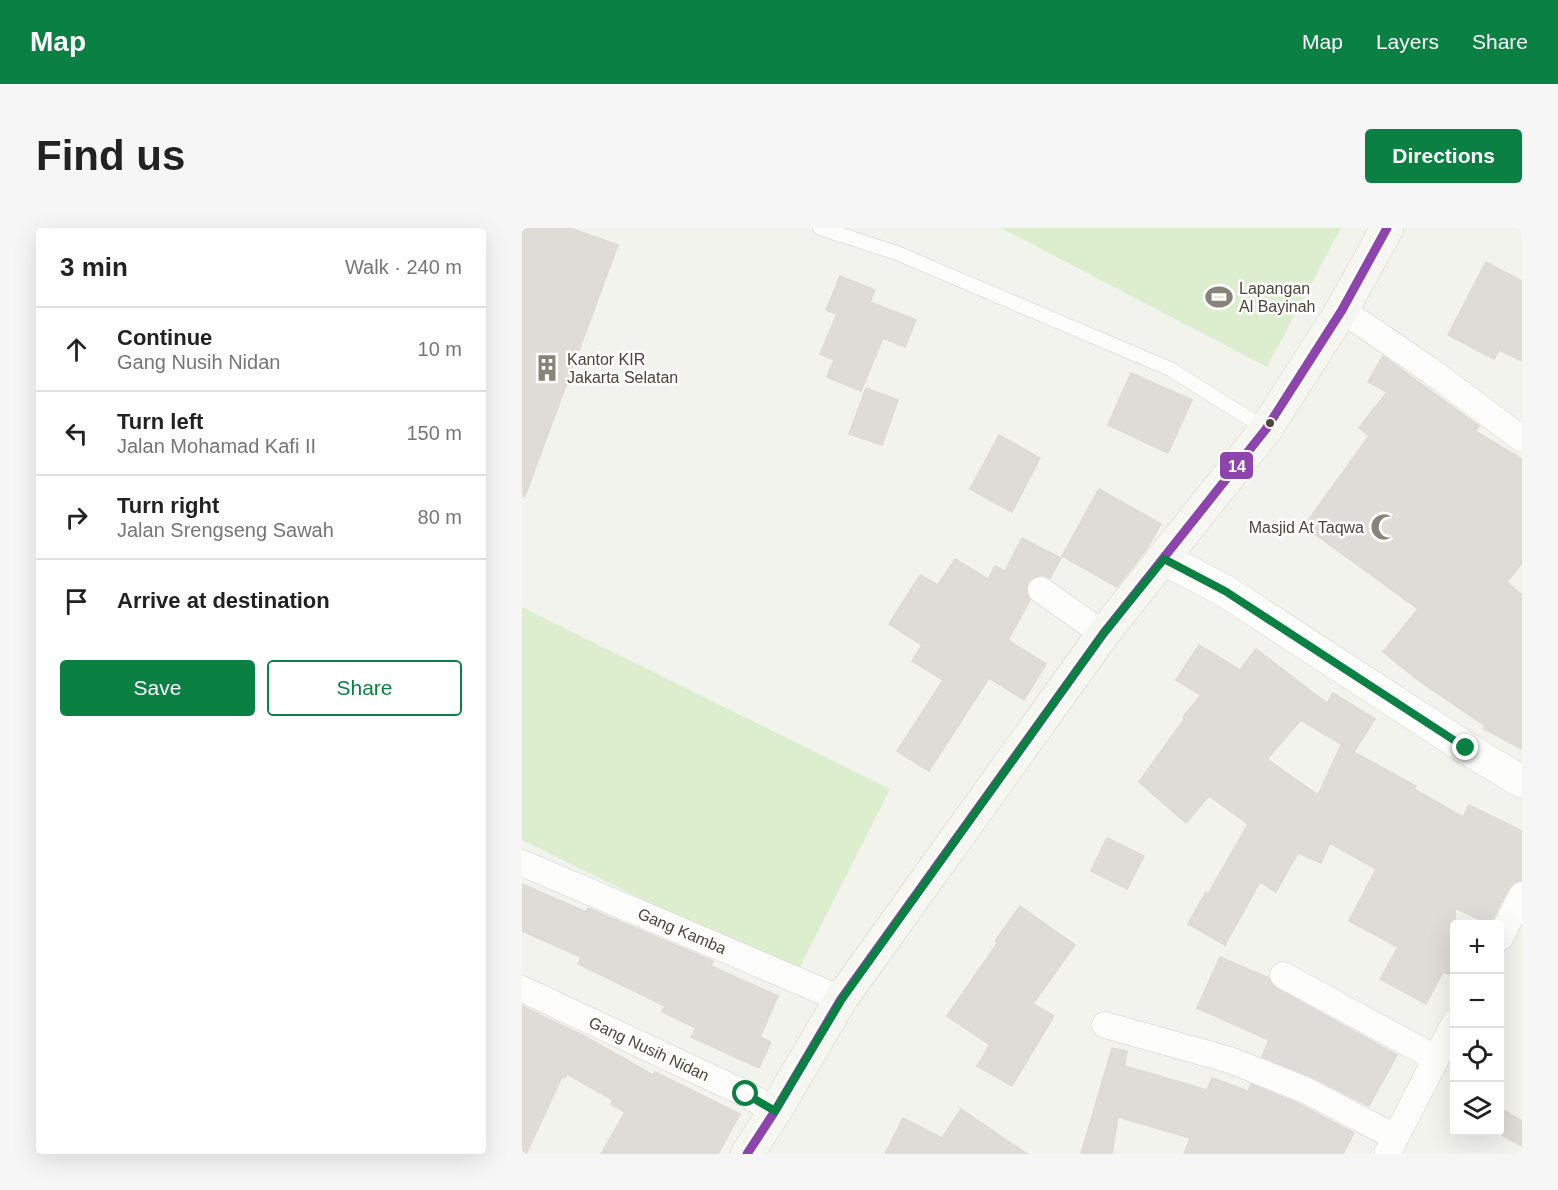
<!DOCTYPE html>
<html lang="en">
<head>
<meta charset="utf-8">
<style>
	:root { --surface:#fff; --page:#f6f6f6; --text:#222; --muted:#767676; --line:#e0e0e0; --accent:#0b8043 }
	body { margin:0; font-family:Helvetica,sans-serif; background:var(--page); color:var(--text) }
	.controls { position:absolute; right:18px; bottom:18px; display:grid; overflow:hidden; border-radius:6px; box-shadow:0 6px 24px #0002 }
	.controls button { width:54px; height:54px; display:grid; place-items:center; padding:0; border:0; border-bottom:2px solid var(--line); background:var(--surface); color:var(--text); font:30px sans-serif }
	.stop { position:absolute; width:18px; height:18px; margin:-14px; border:4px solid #0b8043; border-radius:50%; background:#fff }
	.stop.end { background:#0b8043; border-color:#fff; box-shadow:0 2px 6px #0008 }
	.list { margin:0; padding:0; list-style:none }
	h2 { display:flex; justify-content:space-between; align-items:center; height:78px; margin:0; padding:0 24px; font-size:26px }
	h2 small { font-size:20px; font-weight:400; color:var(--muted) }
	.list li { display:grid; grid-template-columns:39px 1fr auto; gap:18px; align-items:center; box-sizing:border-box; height:84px; padding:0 24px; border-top:2px solid var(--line) }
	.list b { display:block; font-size:22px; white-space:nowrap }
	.list p { margin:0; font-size:20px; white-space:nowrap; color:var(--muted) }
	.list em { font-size:20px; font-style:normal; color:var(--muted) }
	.actions { display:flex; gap:12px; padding:18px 24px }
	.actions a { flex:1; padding:14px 0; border:2px solid var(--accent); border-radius:6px; text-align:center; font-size:21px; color:var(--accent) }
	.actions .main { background:var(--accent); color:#fff }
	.icon { flex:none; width:33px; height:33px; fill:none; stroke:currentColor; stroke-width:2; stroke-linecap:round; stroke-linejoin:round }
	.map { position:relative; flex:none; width:1000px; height:926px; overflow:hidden; border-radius:6px }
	header { display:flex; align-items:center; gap:36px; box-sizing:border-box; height:84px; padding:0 30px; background:var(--accent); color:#fff }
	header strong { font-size:28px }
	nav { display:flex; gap:33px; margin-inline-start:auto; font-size:21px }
	.intro { display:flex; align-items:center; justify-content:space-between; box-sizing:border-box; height:144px; padding:0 36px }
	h1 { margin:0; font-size:42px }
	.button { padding:15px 27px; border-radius:6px; background:var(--accent); color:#fff; font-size:21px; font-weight:700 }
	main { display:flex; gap:36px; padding:0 36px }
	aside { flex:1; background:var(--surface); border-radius:6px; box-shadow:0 6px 24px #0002 }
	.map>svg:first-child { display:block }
	.green { fill:#dceece }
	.building { fill:#dddcd6; stroke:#dcdad3; stroke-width:1.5 }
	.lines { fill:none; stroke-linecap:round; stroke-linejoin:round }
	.service-casing { stroke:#d1d1cb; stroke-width:15 }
	.minor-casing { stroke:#d1d1cb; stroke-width:27 }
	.tertiary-casing { stroke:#d1d1cb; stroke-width:33 }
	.secondary-casing { stroke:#d3d1c5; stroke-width:34 }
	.service { stroke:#fdfdfc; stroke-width:14 }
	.minor { stroke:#fdfdfc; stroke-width:26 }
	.tertiary { stroke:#fdfdfc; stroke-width:32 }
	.secondary { stroke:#f7f7f1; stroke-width:33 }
	.bus-1-casing { stroke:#fff; stroke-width:14 }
	.bus-1 { stroke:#8e44ad; stroke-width:9 }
	.route { stroke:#0b8043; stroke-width:8 }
	.bus-dot { fill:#4b4639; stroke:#fff; stroke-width:2 }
	.labels { text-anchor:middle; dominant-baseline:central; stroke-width:5; stroke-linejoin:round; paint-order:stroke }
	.poi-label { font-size:16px; fill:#4b4639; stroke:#fff; text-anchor:start }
	.street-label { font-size:16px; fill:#4b4639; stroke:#fff }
	.line-badge { stroke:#fff; stroke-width:2 }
	.badge-label { font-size:16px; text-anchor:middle; font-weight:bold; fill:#fff }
</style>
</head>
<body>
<header>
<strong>Map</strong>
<nav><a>Map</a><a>Layers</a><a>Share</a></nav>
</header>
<div class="intro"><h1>Find us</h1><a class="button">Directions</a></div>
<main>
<aside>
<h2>3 min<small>Walk · 240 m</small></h2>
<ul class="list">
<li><svg class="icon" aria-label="ahead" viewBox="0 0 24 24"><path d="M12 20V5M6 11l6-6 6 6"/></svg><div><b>Continue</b><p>Gang Nusih Nidan</p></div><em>10 m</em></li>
<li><svg class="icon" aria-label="left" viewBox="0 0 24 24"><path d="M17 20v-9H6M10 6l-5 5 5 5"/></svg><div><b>Turn left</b><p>Jalan Mohamad Kafi II</p></div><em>150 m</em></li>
<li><svg class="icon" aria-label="right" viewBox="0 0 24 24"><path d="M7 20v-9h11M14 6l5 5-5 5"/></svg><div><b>Turn right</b><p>Jalan Srengseng Sawah</p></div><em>80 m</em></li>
<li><svg class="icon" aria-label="arrive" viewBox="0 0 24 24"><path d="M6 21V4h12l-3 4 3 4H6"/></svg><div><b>Arrive at destination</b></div></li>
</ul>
<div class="actions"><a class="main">Save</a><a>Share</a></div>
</aside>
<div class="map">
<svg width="1000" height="926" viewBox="0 0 1000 926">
	<rect width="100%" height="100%" fill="#f3f3ee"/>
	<!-- green -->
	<g class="green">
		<path d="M 479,0 L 819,0 L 745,139 Z"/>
		<path d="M 0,379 L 368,561 L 274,747 L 0,612 Z"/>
	</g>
	<!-- building -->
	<g class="building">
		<path d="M 0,0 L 48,0 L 96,17 L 3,268 L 0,268 Z"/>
		<path d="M 964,34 L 1000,53 L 1000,133 L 977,122 L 972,131 L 926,107 Z"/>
		<path d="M 318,48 L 353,62 L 348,74 L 394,92 L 383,119 L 361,110 L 339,163 L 305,149 L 312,132 L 298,126 L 315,86 L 304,82 Z"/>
		<path d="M 861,128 L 957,198 L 953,203 L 1000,231 L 1000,335 L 985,354 L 1000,367 L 1000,521 L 962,501 L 963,498 L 896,452 L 861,424 L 896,381 L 782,298 L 847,208 L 837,200 L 865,164 L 846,154 Z"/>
		<path d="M 609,145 L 670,172 L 646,225 L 586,197 Z"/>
		<path d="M 344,160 L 376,172 L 360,217 L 327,206 Z"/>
		<path d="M 477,207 L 518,230 L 490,284 L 448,261 Z"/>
		<path d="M 577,261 L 639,296 L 626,319 L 595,359 L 540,328 Z"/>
		<path d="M 500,310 L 539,330 L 528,350 L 520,347 L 512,349 L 506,354 L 504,361 L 508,372 L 486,412 L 524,436 L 502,472 L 467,450 L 407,543 L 375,523 L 421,452 L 390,433 L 400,417 L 367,396 L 398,347 L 416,357 L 433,331 L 466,351 L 473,338 L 483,343 Z"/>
		<path d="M 677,417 L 718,442 L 734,421 L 805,475 L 811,465 L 853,491 L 832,524 L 779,492 L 745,531 L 796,567 L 819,517 L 894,558 L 892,561 L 941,589 L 947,577 L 1000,603 L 1000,652 L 992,654 L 987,660 L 968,696 L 933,680 L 933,749 L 921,744 L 904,776 L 858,751 L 876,719 L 827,693 L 854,641 L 808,615 L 799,635 L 776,625 L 754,664 L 738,654 L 703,717 L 666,696 L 684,664 L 686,666 L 726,596 L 687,568 L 664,595 L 617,554 L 663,490 L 661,489 L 679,467 L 654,452 Z"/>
		<path d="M 585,610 L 622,628 L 605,661 L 569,643 Z"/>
		<path d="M 0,656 L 64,684 L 66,680 L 184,730 L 191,733 L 189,738 L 256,768 L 238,809 L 249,814 L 237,840 L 169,809 L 174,800 L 140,784 L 143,778 L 56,736 L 59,729 L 0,703 Z"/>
		<path d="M 498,678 L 553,717 L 511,776 L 532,788 L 490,858 L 455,838 L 468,817 L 425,788 L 476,714 L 473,713 Z"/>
		<path d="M 698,729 L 747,750 L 754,760 L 875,827 L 847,878 L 788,848 L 740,829 L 747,812 L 675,780 Z"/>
		<path d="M 0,778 L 64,809 L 131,847 L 133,844 L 218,886 L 196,926 L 79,926 L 103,884 L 89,876 L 91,872 L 45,846 L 43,850 L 40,849 L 4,926 L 0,926 Z"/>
		<path d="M 590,820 L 605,823 L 603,838 L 685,862 L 690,850 L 726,863 L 729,856 L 775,875 L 832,905 L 821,926 L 662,926 L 668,910 L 596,889 L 590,926 L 559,926 Z"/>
		<path d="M 978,880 L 1000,893 L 1000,918 L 972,903 L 978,903 Z"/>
		<path d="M 439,881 L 505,926 L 363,926 L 381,890 L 420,910 Z"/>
	</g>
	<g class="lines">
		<defs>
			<path id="service" d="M 298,0 L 375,25 L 648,141 L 744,201"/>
			<g id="minor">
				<path d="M 820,82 L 909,143 L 1000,211"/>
				<path d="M 519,362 L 581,406"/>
				<path d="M 0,635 L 319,771"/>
				<path d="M 978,710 L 1000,667"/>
				<path d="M 761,747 L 913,830"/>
				<path d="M 0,761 L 224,866 L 253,883"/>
				<path d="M 583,797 L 708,832 L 781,861 L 873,909"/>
				<path d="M 865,926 L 933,794"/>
			</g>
			<path id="tertiary" d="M 642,331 L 703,363 L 944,520 L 1000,554"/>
			<path id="secondary" d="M 225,926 L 253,883 L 319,771 L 581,406 L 744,201 L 820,82 L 865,0"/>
		</defs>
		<!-- service casing -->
		<use href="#service" class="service-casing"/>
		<!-- minor casing -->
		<use href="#minor" class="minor-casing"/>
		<!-- tertiary casing -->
		<use href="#tertiary" class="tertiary-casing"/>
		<!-- secondary casing -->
		<use href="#secondary" class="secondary-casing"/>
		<!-- service -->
		<use href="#service" class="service"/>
		<!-- minor -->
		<use href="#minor" class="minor"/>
		<!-- tertiary -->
		<use href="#tertiary" class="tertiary"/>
		<!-- secondary -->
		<use href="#secondary" class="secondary"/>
		<defs>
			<path id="bus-1" d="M 225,926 L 253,883 L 319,771 L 581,406 L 744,201 L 820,82 L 865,0"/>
		</defs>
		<!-- bus-1 casing -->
		<use href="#bus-1" class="bus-1-casing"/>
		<!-- bus-1 -->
		<use href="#bus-1" class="bus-1"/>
	</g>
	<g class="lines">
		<!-- route -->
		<path class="route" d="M 224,866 L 253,883 L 320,771 L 581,406 L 642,331 L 703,363 L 944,520"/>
	</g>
	<!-- icons -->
	<defs>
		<symbol id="stadium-bare" viewBox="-9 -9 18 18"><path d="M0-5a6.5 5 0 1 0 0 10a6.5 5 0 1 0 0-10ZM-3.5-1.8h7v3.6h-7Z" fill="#868378" stroke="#fff" stroke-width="2.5" paint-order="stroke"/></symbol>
		<symbol id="building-bare" viewBox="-9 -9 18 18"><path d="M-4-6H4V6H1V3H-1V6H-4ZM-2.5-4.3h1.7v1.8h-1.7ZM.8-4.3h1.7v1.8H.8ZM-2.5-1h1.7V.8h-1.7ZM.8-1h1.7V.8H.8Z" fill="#868378" stroke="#fff" stroke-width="2.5" paint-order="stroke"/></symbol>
		<symbol id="mosque-bare" viewBox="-9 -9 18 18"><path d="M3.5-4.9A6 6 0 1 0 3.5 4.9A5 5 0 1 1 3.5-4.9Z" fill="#868378" stroke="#fff" stroke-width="2.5" paint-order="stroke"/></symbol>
	</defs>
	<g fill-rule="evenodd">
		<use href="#stadium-bare" x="678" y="50" width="38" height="38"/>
		<use href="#building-bare" x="6" y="121" width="38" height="38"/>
		<use href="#mosque-bare" x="843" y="280" width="38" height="38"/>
	</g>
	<!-- markers -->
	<circle class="bus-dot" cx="748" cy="195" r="5"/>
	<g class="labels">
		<!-- poi labels -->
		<g class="poi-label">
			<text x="717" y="60">Lapangan<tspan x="717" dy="18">Al Bayinah</tspan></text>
			<text x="45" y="131">Kantor KIR<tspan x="45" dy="18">Jakarta Selatan</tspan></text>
			<text x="842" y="299" text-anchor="end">Masjid At Taqwa</text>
		</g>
		<!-- street labels -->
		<g class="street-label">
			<text transform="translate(160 703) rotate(23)">Gang Kamba</text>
			<text transform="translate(127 821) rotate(25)">Gang Nusih Nidan</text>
		</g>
	</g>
	<rect class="line-badge" x="697" y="223" width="35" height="29" rx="6" fill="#8e44ad"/>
	<g class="badge-label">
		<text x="715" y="244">14</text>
	</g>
</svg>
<div class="controls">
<button>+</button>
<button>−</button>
<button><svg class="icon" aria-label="locate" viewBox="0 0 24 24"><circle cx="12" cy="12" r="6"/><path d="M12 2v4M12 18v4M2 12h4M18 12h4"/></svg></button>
<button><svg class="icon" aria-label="layers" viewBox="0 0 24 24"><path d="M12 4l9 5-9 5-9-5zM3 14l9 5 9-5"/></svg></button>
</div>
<div class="stop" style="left:224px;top:866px"></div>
<div class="stop end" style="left:944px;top:520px"></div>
</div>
</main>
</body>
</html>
